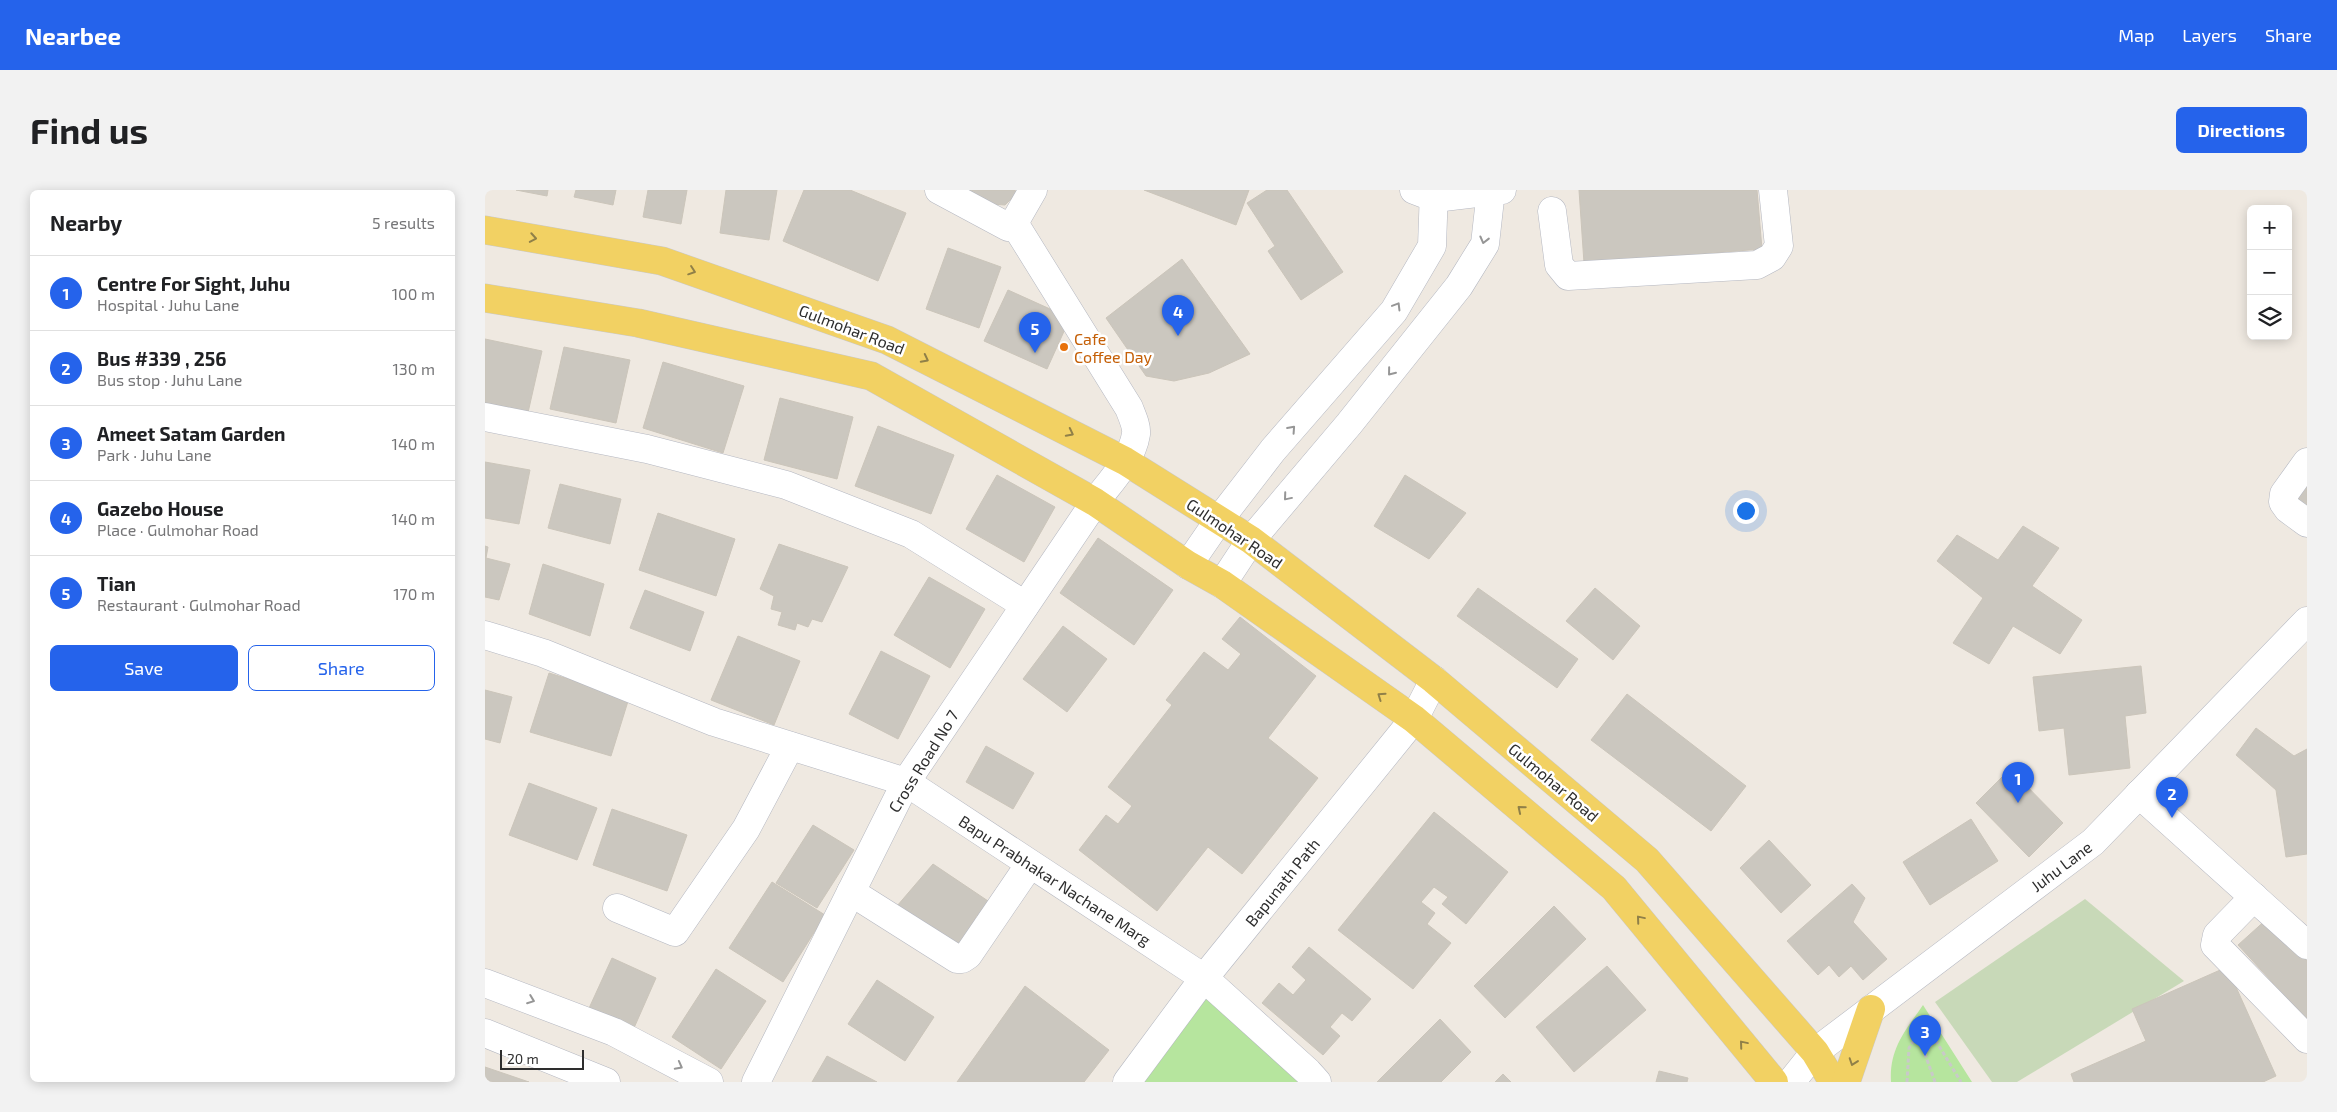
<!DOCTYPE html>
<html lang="en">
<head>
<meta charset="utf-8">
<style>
	:root { --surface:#fff; --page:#f2f2f2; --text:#202124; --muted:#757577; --line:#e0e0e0; --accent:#2563eb }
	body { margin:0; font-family:"Exo 2",sans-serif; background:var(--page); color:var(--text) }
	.controls { position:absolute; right:15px; top:15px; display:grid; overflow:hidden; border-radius:8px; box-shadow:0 2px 12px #0003 }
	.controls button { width:45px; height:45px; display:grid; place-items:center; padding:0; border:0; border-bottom:1px solid var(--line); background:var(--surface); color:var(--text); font:25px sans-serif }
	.scale { position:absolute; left:15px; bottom:12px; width:84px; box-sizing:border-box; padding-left:5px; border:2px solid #2e2e2e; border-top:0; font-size:14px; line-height:18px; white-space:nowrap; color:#2e2e2e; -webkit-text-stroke:4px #fff; paint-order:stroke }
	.you { position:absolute; left:1260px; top:320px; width:18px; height:18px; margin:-12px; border:4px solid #fff; border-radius:50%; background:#1a73e8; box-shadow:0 0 0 8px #1a73e833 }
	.badge { display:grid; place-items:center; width:32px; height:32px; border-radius:50%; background:var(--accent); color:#fff; font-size:16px; font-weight:700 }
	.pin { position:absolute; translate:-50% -41px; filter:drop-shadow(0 1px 2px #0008) }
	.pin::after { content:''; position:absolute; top:26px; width:18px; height:15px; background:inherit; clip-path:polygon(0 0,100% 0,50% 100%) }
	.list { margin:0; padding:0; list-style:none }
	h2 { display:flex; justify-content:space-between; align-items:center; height:65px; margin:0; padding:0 20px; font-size:21px }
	h2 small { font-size:16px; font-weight:400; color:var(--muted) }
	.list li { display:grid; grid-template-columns:32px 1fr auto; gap:15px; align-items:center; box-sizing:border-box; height:75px; padding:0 20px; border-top:1px solid var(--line) }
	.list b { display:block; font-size:19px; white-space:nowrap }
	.list p { margin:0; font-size:16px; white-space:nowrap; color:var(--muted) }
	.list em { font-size:16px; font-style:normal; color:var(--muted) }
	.actions { display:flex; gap:10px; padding:15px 20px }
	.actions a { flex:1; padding:11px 0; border:1px solid var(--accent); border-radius:8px; text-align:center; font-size:18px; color:var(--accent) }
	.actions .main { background:var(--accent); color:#fff }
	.icon { flex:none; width:28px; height:28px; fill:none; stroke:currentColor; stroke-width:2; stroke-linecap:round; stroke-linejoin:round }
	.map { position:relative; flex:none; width:1822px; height:892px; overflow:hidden; border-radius:8px }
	header { display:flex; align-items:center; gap:30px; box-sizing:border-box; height:70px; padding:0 25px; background:var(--accent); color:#fff }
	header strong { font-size:24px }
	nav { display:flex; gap:28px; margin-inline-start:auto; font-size:18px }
	.intro { display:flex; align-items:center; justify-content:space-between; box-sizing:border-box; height:120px; padding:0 30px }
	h1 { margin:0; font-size:35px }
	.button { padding:12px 22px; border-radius:8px; background:var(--accent); color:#fff; font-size:18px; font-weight:700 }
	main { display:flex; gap:30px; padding:0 30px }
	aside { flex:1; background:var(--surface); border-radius:8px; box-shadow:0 2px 12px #0003 }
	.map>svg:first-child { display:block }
	.green { fill:#b6e59e }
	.cemetery { fill:#c8d9b8 }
	.building { fill:#cbc7bf; stroke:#cbc5ba }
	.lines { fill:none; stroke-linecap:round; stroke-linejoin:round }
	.minor-casing { stroke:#b4b7c1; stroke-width:29 }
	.major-casing { stroke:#c9c9c9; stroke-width:29 }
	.path { stroke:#c9c9c9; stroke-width:3; stroke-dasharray:4 2.5; stroke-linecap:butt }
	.minor { stroke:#fff; stroke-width:28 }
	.major { stroke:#f2d163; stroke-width:28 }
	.oneway { stroke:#908048 }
	.oneway2 { stroke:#969696 }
	.food-dot { fill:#e8710a; stroke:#fff; stroke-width:2 }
	.labels { text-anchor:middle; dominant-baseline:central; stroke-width:5; stroke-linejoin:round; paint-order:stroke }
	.street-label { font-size:16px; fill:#2e2e2e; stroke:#fff }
	.food-label { font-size:16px; fill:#c56008; stroke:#fff; text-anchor:start }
</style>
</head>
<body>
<header>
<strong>Nearbee</strong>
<nav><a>Map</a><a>Layers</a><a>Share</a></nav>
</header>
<div class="intro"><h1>Find us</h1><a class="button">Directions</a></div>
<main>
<aside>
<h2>Nearby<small>5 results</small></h2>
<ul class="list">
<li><span class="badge">1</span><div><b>Centre For Sight, Juhu</b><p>Hospital · Juhu Lane</p></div><em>100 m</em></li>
<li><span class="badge">2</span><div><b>Bus #339 , 256</b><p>Bus stop · Juhu Lane</p></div><em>130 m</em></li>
<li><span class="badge">3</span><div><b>Ameet Satam Garden</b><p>Park · Juhu Lane</p></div><em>140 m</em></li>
<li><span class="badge">4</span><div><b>Gazebo House</b><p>Place · Gulmohar Road</p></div><em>140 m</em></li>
<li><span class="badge">5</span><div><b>Tian</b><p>Restaurant · Gulmohar Road</p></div><em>170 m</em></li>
</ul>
<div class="actions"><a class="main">Save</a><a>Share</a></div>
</aside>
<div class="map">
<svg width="1822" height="892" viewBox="0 0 1822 892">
	<rect width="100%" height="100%" fill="#efe9e1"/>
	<!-- green -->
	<g class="green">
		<path d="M 719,798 L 819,892 L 647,892 Z"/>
		<path d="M 1438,815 L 1487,892 L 1406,892 C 1404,859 1420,841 1438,815 Z"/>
	</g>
	<!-- cemetery -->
	<path class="cemetery" d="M 1600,709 L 1699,791 L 1532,892 L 1507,892 L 1450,812 Z"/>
	<!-- building -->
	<g class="building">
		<path d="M 31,0 L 63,0 L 62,6 Z"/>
		<path d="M 91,0 L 131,0 L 128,15 L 89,7 Z"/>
		<path d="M 163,0 L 202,0 L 196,34 L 158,27 Z"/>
		<path d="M 241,0 L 292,0 L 284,50 L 235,43 Z"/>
		<path d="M 319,0 L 365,0 L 421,23 L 393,91 L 298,51 Z"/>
		<path d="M 478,0 L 530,0 L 531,4 L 520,15 L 506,14 Z"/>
		<path d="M 659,0 L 764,0 L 751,35 Z"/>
		<path d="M 782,0 L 802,0 L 858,82 L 816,110 L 783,61 L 790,56 L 762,13 Z"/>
		<path d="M 1094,0 L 1272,0 L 1277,59 L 1099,73 Z"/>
		<path d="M 463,58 L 516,77 L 494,138 L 441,119 Z"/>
		<path d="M 697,69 L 765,164 L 724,183 L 689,191 L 661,186 L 621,128 Z"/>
		<path d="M 523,100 L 585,128 L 562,179 L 499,151 Z"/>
		<path d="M 0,149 L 57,161 L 42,227 L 0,218 Z"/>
		<path d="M 79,157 L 145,170 L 131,233 L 65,219 Z"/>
		<path d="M 178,172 L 259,196 L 238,263 L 158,238 Z"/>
		<path d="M 295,208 L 368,227 L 352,289 L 279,270 Z"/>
		<path d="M 393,236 L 469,265 L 446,324 L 370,296 Z"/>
		<path d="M 0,272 L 45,280 L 34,334 L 0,328 Z"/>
		<path d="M 1822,282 L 1822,327 L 1801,311 Z"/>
		<path d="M 512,285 L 570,317 L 539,372 L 481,339 Z"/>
		<path d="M 920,285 L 981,323 L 944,369 L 889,336 Z"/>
		<path d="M 75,294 L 136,309 L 125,354 L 63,338 Z"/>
		<path d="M 173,323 L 250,349 L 231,406 L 154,380 Z"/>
		<path d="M 1538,336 L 1574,358 L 1547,396 L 1597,430 L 1575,464 L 1528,436 L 1504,474 L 1468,453 L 1498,408 L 1452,371 L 1472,345 L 1513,370 Z"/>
		<path d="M 613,348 L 688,400 L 649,455 L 575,403 Z"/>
		<path d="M 294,354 L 363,377 L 337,432 L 327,429 L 323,437 L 312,433 L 310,440 L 293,435 L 297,422 L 286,419 L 289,406 L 275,399 Z"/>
		<path d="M 0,356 L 3,357 L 1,368 L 25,374 L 14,410 L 0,407 Z"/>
		<path d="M 58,374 L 119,394 L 105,446 L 44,424 Z"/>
		<path d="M 444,387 L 500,419 L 465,478 L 409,445 Z"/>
		<path d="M 993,398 L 1093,469 L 1072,498 L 972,426 Z"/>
		<path d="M 1110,398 L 1155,436 L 1128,470 L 1081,431 Z"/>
		<path d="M 160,400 L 219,422 L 205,461 L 145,438 Z"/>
		<path d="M 755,427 L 831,486 L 783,548 L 833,588 L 757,684 L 723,657 L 672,721 L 594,660 L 621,625 L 633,634 L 647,616 L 623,597 L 687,515 L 681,510 L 719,462 L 743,480 L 756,464 L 737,449 Z"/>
		<path d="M 578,436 L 622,469 L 582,522 L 538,489 Z"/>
		<path d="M 253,446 L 315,471 L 289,535 L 226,510 Z"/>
		<path d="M 396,461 L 445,486 L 413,549 L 364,524 Z"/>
		<path d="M 1656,476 L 1661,523 L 1640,526 L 1645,578 L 1584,585 L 1579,538 L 1554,541 L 1548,487 Z"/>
		<path d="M 64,483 L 144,508 L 126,566 L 45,542 Z"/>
		<path d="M 0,500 L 27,507 L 15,553 L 0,549 Z"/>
		<path d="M 1142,504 L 1261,596 L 1226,641 L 1106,550 Z"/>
		<path d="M 1771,538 L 1809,566 L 1822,559 L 1822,664 L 1801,667 L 1791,600 L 1751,565 Z"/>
		<path d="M 501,556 L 549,583 L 528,619 L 481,592 Z"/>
		<path d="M 1525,579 L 1578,633 L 1544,667 L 1491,613 Z"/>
		<path d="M 44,593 L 112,618 L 92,670 L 24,645 Z"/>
		<path d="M 127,619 L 202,645 L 182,701 L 108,675 Z"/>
		<path d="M 949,622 L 1023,682 L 981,734 L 957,714 L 963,707 L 949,697 L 936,712 L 950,723 L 942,734 L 966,753 L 928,799 L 853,740 Z"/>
		<path d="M 1486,629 L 1513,671 L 1445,715 L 1418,672 Z"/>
		<path d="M 328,635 L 369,660 L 332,718 L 291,693 Z"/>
		<path d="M 1284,650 L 1326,695 L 1296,723 L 1255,678 Z"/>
		<path d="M 448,674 L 509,715 L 499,729 L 492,725 L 485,737 L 491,739 L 478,758 L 412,716 Z"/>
		<path d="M 287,692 L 340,725 L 298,792 L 244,758 Z"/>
		<path d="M 1367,694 L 1380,708 L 1368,732 L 1402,769 L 1378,790 L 1366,776 L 1354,787 L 1344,775 L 1333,785 L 1302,751 Z"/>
		<path d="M 1069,716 L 1101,749 L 1020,828 L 989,796 Z"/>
		<path d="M 1783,728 L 1822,771 L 1822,830 L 1753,755 Z"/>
		<path d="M 824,757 L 886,809 L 867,831 L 857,823 L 845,837 L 855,846 L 838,865 L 777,813 L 794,793 L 808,805 L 821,790 L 807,777 Z"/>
		<path d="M 127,768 L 171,788 L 145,847 L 100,827 Z"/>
		<path d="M 1122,776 L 1161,820 L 1089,882 L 1051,837 Z"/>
		<path d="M 1742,777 L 1791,886 L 1778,892 L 1589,892 L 1586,884 L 1661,851 L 1647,819 Z"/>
		<path d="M 231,779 L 281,811 L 236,879 L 187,847 Z"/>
		<path d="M 392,790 L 449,827 L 420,871 L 363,834 Z"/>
		<path d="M 540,796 L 624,860 L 599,892 L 472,892 Z"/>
		<path d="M 955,829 L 986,862 L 956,892 L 892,892 Z"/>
		<path d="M 342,866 L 392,892 L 327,892 Z"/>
		<path d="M 0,877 L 44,892 L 0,892 Z"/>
		<path d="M 1174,881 L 1203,888 L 1202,892 L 1171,892 Z"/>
		<path d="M 1018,884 L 1026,892 L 1010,892 Z"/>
	</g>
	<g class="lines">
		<defs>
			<g id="minor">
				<path d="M 454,0 L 523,37 L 529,33 L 548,0"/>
				<path d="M 929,0 L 950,8 L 1017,0"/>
				<path d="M 1067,21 L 1074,75 L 1083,86 L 1272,75 L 1287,67 L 1294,56 L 1288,0"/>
				<path d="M 0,227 L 162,259 L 301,295 L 426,344 L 540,415"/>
				<path d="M 1822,272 L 1799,304 L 1798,312 L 1803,319 L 1822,333"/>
				<path d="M 703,375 L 734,330 L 788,260 L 909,121 L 947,56 L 949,0"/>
				<path d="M 737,394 L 766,350 L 864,234 L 974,96 L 1000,54 L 1006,0"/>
				<path d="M 0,445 L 58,463 L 229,532 L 421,592 L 719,788 L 823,882 L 832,892"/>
				<path d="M 1654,604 L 1822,755"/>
				<path d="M 366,702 L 472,769 L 477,769 L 483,765 L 545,674"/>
				<path d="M 1769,707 L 1732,745 L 1730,755 L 1822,849"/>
				<path d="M 132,718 L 190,742 L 261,639 L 305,556"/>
				<path d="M 0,793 L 129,842 L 224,892"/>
				<path d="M 0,843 L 121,892"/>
				<path d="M 271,892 L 421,592 L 610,312 C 625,292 647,270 651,244 C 652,236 647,226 644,218 L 529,33"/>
				<path d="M 642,892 L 719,788 L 929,529 L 949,490"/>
				<path d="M 1306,892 L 1330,862 L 1608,652 L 1822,431"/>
			</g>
			<g id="major">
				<path d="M 0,40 L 177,71 L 402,150 L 640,271 L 766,350 L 949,490 L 1162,670 L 1330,862 L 1348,892"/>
				<path d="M 0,108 L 153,133 L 386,186 L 610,312 L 703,375 L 737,394 L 929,529 L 1129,698 L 1289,892"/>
				<path d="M 1361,892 L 1386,819"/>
			</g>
		</defs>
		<!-- minor casing -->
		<use href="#minor" class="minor-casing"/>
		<!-- major casing -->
		<use href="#major" class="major-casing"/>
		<!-- path -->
		<g class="path">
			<path d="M 1422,892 L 1424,858 L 1440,833 L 1476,892"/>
			<path d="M 1450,892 L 1440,864 L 1450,849"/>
		</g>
		<!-- minor -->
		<use href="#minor" class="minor"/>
		<!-- major -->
		<use href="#major" class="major"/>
	</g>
	<!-- one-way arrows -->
	<defs><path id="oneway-chevron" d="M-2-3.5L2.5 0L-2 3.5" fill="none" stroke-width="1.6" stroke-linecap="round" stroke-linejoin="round" transform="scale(1.25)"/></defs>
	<g class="oneway">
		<use href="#oneway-chevron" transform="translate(48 48) rotate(10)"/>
		<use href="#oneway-chevron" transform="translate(207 81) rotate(19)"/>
		<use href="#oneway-chevron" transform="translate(440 169) rotate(27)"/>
		<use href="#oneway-chevron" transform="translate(585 243) rotate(27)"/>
		<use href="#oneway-chevron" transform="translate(896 506) rotate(-145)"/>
		<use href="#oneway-chevron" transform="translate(1036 619) rotate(-140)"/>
		<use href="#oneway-chevron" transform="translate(1155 729) rotate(-130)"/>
		<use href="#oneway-chevron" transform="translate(1258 854) rotate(-130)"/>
		<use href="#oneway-chevron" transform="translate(1368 872) rotate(109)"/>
	</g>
	<g class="oneway2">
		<use href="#oneway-chevron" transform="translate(999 50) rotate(104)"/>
		<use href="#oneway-chevron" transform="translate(912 116) rotate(-59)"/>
		<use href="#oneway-chevron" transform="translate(906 182) rotate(129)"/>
		<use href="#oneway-chevron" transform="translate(807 239) rotate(-48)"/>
		<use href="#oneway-chevron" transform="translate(802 307) rotate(130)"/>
		<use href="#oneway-chevron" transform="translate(46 810) rotate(21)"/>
		<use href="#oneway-chevron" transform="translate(194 876) rotate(28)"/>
	</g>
	<!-- markers -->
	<circle class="food-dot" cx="579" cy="157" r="5"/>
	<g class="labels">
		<!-- street labels -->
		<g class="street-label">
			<text transform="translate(367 139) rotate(21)">Gulmohar Road</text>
			<text transform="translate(750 343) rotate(34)">Gulmohar Road</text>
			<text transform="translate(438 571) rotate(-58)">Cross Road No 7</text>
			<text transform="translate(1069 592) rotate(40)">Gulmohar Road</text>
			<text transform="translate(1576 676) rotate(-37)">Juhu Lane</text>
			<text transform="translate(570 690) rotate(33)">Bapu Prabhakar Nachane Marg</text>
			<text transform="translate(797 692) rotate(-51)">Bapunath Path</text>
		</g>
		<!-- food labels -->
		<g class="food-label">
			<text x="589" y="148">Cafe<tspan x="589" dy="18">Coffee Day</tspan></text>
		</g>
	</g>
</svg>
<div class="controls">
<button>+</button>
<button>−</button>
<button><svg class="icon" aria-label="layers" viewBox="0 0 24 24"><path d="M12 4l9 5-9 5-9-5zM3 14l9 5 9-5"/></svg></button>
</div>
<div class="scale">20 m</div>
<div class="you"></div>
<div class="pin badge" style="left:1533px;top:613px">1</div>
<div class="pin badge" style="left:1687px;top:628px">2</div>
<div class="pin badge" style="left:1440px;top:866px">3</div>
<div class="pin badge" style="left:693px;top:146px">4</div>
<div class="pin badge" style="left:550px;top:163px">5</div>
</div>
</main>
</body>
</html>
